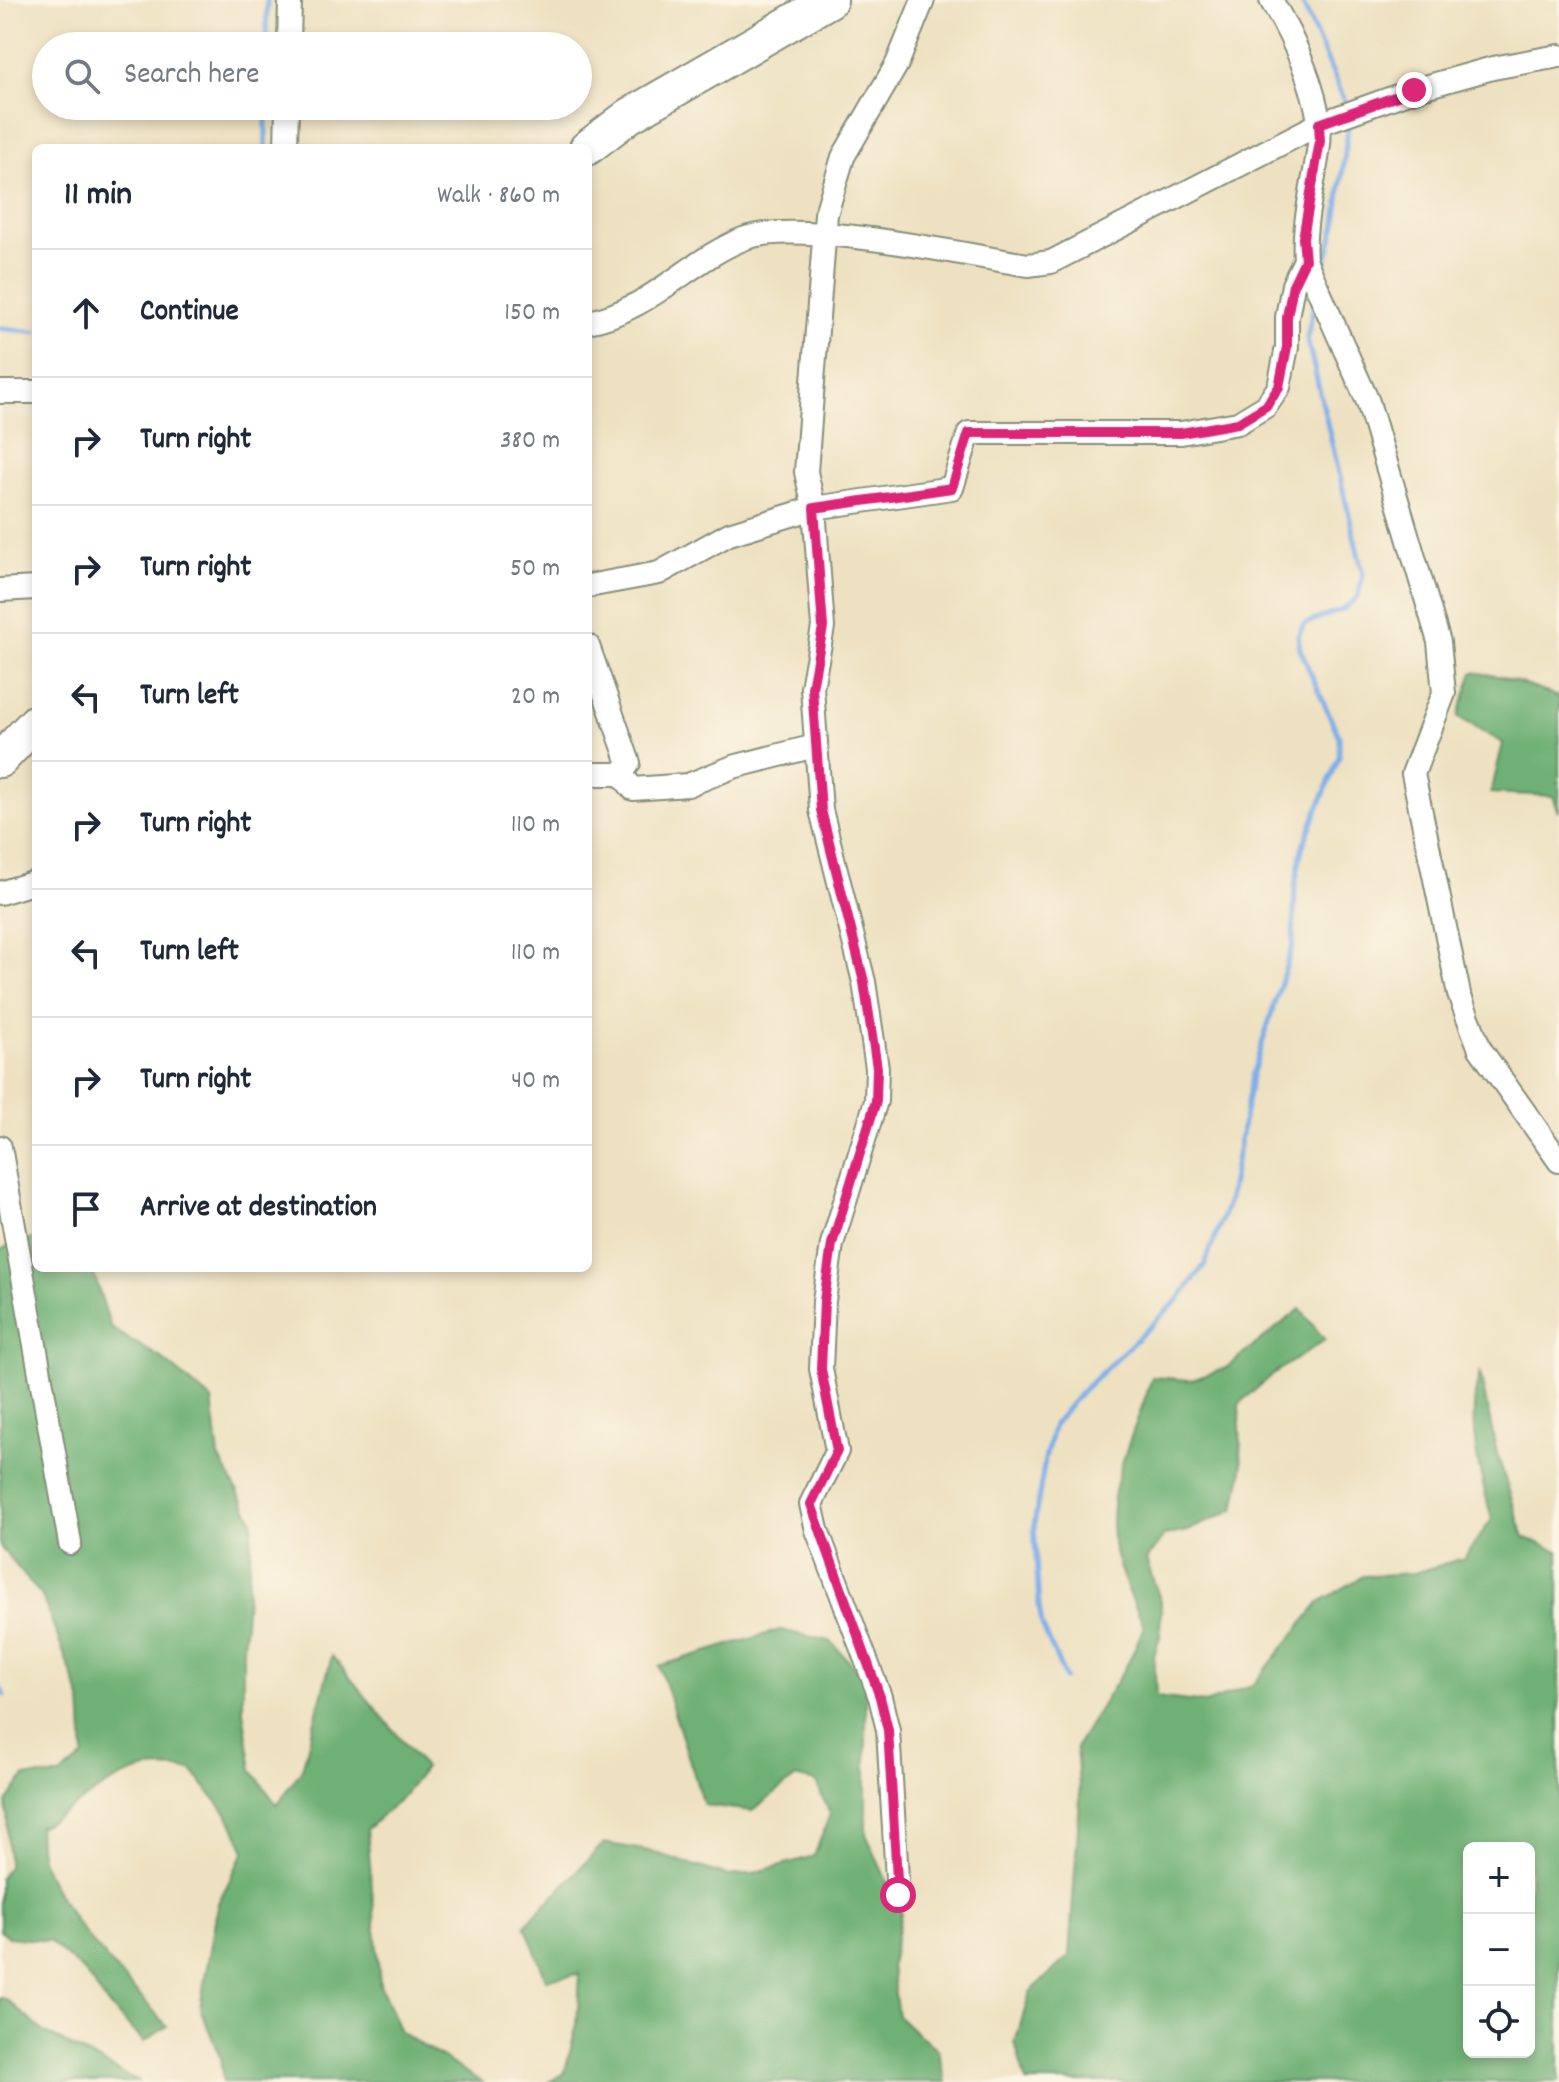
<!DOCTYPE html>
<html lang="en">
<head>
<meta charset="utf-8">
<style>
	:root { --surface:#fff; --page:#f2f2f3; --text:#1f2937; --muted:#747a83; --line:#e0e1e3 }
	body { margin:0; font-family:Dekko,sans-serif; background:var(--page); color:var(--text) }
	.controls { position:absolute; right:24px; bottom:24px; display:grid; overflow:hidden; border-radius:12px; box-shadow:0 4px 12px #0003 }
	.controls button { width:72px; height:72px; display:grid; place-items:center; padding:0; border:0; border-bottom:2px solid var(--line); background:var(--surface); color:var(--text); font:40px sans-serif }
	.stop { position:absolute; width:24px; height:24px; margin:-18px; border:6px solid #db2777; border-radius:50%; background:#fff }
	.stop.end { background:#db2777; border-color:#fff; box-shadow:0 2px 8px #0008 }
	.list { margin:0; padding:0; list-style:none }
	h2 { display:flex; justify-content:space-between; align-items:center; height:104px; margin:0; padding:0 32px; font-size:34px }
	h2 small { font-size:26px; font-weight:400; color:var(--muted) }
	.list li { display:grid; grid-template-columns:52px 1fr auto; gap:24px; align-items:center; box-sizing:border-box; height:128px; padding:0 32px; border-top:2px solid var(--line) }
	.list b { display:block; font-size:30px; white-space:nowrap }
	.list em { font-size:26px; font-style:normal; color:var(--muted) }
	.icon { flex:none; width:44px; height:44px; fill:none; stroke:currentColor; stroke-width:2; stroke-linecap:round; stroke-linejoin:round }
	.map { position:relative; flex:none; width:1559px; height:2082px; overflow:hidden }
	.search { position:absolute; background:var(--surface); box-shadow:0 4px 12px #0003; left:32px; top:32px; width:560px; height:88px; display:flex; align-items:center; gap:20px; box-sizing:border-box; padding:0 28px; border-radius:44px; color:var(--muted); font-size:30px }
	.panel { position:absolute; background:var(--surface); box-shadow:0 4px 12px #0003; left:32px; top:144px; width:560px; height:1128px; border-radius:12px }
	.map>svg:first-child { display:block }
	.forest { fill:#6eb074; stroke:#467654; stroke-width:2; fill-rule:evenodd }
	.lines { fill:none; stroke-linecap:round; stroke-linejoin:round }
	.stream { stroke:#7dade8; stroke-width:5 }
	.street-casing { stroke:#868f7a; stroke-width:26 }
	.primary-casing { stroke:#868f7a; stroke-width:38 }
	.street { stroke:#fff; stroke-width:22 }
	.primary { stroke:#fff; stroke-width:34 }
	.route { stroke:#db2777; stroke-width:10 }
</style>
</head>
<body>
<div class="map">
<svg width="1559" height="2082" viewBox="0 0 1559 2082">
	<rect width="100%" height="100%" fill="#fcf5e5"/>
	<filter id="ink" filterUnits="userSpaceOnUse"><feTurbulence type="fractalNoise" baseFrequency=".0125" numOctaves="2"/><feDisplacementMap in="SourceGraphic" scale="16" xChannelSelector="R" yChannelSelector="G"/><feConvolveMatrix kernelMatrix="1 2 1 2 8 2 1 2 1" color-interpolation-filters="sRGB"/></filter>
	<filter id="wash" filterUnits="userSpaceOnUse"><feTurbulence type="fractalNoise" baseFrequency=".006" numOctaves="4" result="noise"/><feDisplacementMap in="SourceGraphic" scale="32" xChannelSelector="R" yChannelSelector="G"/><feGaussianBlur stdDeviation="1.8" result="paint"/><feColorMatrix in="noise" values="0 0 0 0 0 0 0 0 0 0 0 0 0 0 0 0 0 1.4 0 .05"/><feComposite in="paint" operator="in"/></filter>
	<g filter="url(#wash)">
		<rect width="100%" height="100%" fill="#eee1c1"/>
		<!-- forest -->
		<g class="forest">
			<path d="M 1473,672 L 1503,677 L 1559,697 L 1559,813 L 1553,796 L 1491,793 L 1503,743 L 1458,717 Z"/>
			<path d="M 21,1239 L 36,1239 L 36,1268 L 92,1268 L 111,1328 L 161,1358 L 212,1400 L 219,1457 L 253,1520 L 243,1648 L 243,1711 L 252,1770 L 277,1805 L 302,1769 L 332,1656 L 425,1768 L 403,1796 L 367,1829 L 380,1985 L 400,2032 L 482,2082 L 223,2082 L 220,2057 L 200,2008 L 218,1903 L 245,1850 L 231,1820 L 192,1770 C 178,1769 161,1767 148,1769 C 106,1777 76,1810 38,1827 C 39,1839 38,1854 43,1864 C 69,1928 124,1976 167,2026 L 144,2042 L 109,2006 L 84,1972 L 49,1941 L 8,1937 L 0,1930 L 0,1878 L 8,1867 L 7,1802 L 25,1776 L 60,1776 L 84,1756 L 81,1699 L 42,1596 L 0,1547 L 0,1250 Z"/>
			<path d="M 1300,1309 L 1325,1340 L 1273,1374 L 1239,1404 L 1242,1473 L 1235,1509 L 1187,1531 L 1164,1536 L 1146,1560 L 1161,1602 L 1160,1637 L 1154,1656 L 1156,1697 L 1206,1703 L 1254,1684 L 1320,1602 L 1363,1576 L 1414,1573 L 1464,1558 L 1492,1519 C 1479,1472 1465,1421 1480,1373 L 1497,1454 L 1524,1537 L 1559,1551 L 1559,2082 L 1026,2082 L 1015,2043 L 1030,1992 L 1069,1956 L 1080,1799 L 1076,1747 L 1130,1659 L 1144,1627 C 1135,1603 1120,1577 1115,1551 C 1102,1490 1135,1434 1152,1377 L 1192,1380 L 1226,1368 ZM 1469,1848 L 1529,1848 L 1529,2052 L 1469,2052 Z"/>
			<path d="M 780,1630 L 830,1641 L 866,1679 L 866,1834 L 901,1913 L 891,1965 L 898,2017 L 938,2050 L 946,2082 L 548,2082 L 564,2074 L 577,2025 L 580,1974 L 546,1979 L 525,1925 L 604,1843 L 649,1851 L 728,1876 L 753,1873 L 814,1856 L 830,1814 L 816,1782 L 796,1777 L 752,1811 L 704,1805 L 659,1666 Z"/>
			<path d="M 0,1998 L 6,1999 L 44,2032 L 139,2082 L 0,2082 Z"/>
		</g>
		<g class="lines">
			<!-- stream -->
			<g class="stream">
				<path d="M 1301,0 L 1347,106"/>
				<path d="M 266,46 L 267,0"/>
				<path d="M 266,148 L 266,106"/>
				<path d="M 1321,279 L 1336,224 L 1349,120"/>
				<path d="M 0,328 L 36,332"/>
				<path d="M 1065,1678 L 1042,1625 L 1039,1605 L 1034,1525 L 1045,1459 L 1054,1424 L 1081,1392 L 1179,1299 L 1205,1264 L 1228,1203 L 1252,1076 L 1293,944 L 1295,885 L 1302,848 L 1339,757 L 1339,737 L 1300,649 L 1298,636 L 1304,624 L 1342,610 L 1358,597 L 1363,574 L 1307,338 L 1315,300"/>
				<path d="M 0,1688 L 4,1695"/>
			</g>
		</g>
	</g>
	<g filter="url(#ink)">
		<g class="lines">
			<defs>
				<g id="street">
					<path d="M 1271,0 C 1292,35 1324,102 1319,144 C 1315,183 1302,220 1305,260 L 1368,402 L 1439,642 L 1444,693 L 1413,774 L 1459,994 L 1480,1049 L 1559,1161"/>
					<path d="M 289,46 L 290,0"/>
					<path d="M 286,148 L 287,106"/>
					<path d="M 588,322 C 649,311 688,261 743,239 C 796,218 965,255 1028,265 L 1051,262 L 1319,124 L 1414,90 L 1493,68 L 1559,56"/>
					<path d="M 0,392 L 36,392"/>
					<path d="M 588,586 L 659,573 L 729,534 L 814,508 L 952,488 L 969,433 L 1181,433 L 1238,423 L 1266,406 L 1279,387 L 1287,347 L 1287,317 L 1293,285 L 1305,260"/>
					<path d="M 0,590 L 36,588"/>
					<path d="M 588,646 L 629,763 L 621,774"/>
					<path d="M 588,774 L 621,774 L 633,789 L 688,785 L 733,767 L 815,746"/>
					<path d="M 0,893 L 36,882"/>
					<path d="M 0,1147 L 70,1543"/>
					<path d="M 898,1895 L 888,1730 L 880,1697 L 817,1530 L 811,1504 L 837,1451 L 821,1369 L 824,1301 L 832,1244 L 876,1101 L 877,1068 L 864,982 L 821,810 L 812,688 L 823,627 L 814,508 L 806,472 L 826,214 L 843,157 L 897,64 L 923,0"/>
				</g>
				<g id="primary">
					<path d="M 587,148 L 629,116 L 830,0"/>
					<path d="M 0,760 L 36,722"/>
				</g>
			</defs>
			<!-- street casing -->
			<use href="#street" class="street-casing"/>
			<!-- primary casing -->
			<use href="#primary" class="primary-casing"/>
			<!-- street -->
			<use href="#street" class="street"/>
			<!-- primary -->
			<use href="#primary" class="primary"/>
		</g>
	</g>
	<g class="lines" filter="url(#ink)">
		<!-- route -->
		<path class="route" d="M 898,1895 L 888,1730 L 880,1697 L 811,1504 L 837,1451 L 821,1369 L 824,1301 L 832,1244 L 876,1101 L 877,1068 L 864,982 L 821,810 L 812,688 L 823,627 L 814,508 L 952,488 L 969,433 L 1181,433 L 1238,423 L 1266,406 L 1279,387 L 1287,347 L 1287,317 L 1293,285 L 1305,260 L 1303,238 L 1320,141 L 1319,124 L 1414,90"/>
	</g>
</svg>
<div class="controls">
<button>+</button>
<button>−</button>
<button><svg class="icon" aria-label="locate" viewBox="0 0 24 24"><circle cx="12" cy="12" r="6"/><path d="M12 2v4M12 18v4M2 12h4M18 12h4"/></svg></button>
</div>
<div class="stop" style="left:898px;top:1895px"></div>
<div class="stop end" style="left:1414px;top:90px"></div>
<div class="search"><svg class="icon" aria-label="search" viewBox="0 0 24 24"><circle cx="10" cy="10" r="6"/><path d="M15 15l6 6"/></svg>Search here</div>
<section class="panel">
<h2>11 min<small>Walk · 860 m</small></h2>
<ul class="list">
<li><svg class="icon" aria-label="ahead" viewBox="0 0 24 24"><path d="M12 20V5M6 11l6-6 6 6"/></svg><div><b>Continue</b></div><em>150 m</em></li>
<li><svg class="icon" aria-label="right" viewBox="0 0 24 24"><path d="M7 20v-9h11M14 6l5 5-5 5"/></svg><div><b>Turn right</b></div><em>380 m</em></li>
<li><svg class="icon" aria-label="right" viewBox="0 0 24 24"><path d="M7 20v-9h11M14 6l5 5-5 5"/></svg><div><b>Turn right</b></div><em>50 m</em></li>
<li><svg class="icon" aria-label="left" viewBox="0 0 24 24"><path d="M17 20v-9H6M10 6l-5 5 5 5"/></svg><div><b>Turn left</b></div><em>20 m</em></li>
<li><svg class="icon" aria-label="right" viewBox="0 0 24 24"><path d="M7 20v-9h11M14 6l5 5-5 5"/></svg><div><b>Turn right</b></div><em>110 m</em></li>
<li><svg class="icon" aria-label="left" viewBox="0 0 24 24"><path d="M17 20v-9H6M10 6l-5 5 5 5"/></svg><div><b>Turn left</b></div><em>110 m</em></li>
<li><svg class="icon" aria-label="right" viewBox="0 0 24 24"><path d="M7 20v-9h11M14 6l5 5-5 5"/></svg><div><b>Turn right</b></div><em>40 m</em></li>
<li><svg class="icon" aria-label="arrive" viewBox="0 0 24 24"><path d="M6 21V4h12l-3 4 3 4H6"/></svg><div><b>Arrive at destination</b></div></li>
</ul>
</section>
</div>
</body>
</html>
